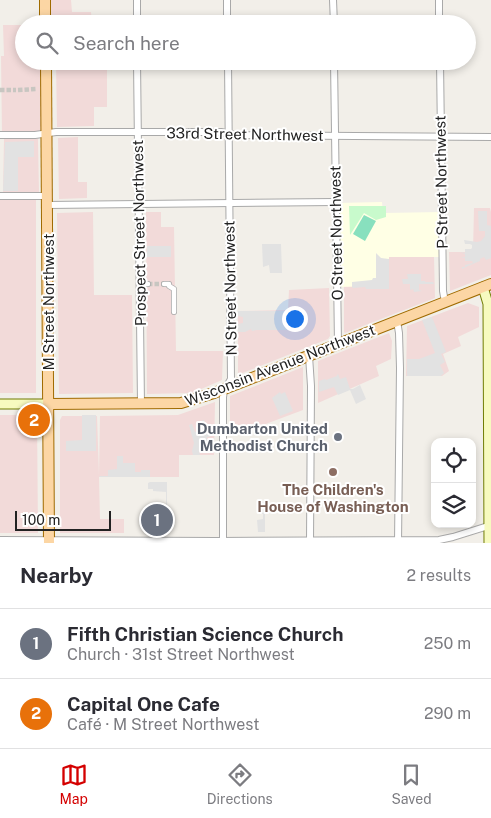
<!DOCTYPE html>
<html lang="en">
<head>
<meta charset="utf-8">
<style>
	:root { --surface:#fff; --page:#f7f7f7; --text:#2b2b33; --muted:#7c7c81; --line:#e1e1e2; --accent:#d40000 }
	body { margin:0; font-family:"Public Sans",sans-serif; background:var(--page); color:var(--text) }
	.controls { position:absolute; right:15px; bottom:15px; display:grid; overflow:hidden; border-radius:10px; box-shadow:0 2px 8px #0003 }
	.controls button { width:45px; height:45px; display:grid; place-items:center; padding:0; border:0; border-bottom:1px solid var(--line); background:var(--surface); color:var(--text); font:25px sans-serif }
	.scale { position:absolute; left:15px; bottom:12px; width:96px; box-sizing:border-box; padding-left:5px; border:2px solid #222; border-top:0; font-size:14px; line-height:18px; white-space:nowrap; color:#222; -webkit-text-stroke:4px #fff; paint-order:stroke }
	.you { position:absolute; left:294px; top:318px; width:18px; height:18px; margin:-12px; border:4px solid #fff; border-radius:50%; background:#1a73e8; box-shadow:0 0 0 8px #1a73e833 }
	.badge { display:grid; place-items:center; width:32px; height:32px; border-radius:50%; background:var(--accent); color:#fff; font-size:16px; font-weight:700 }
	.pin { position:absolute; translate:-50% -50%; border:2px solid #fff; box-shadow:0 1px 5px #0006 }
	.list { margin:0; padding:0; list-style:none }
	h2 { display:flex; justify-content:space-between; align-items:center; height:65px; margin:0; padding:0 20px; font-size:21px }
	h2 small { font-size:16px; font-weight:400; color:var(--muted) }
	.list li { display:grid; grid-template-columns:32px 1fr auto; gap:15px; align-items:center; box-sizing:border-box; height:70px; padding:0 20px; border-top:1px solid var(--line) }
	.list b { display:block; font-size:19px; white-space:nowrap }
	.list p { margin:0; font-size:16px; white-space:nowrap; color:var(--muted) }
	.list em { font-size:16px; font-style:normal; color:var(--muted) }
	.icon { flex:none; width:28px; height:28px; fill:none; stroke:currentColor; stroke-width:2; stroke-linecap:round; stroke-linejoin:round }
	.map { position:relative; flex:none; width:491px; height:543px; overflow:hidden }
	.search { position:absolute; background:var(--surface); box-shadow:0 2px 8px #0003; left:15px; right:15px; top:15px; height:55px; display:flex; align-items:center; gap:12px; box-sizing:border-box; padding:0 18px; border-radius:28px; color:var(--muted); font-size:19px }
	.sheet { height:205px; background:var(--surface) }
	nav { display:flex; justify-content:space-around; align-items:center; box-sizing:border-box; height:70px; border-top:1px solid var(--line); background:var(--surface); font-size:14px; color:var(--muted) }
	nav a { display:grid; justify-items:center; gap:2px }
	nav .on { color:var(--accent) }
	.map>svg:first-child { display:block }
	.commercial { fill:#f2dad9 }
	.education { fill:#ffffe5 }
	.park { fill:#c8facc }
	.pitch { fill:#88e0be }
	.parking { fill:#e2e2e2 }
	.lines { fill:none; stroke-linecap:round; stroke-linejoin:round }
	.pedestrian-tunnel { stroke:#c8c6c1; stroke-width:4.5; stroke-dasharray:4.5 2; stroke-linecap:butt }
	.pedestrian-casing { stroke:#a9a9a9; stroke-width:6 }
	.minor-casing { stroke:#a9a9a9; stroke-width:8 }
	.secondary-casing { stroke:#707d05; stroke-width:11 }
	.primary-casing { stroke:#a06b00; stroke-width:12 }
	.pedestrian { stroke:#fff; stroke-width:4.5 }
	.minor { stroke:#fff; stroke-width:6 }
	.secondary { stroke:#f7fabf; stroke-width:9 }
	.primary { stroke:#fcd6a4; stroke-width:10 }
	.worship-dot { fill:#6b7280; stroke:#fff; stroke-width:2 }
	.education-dot { fill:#8d6e63; stroke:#fff; stroke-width:2 }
	.labels { text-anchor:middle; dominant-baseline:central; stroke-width:4; stroke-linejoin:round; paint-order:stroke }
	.street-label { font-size:15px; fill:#222; stroke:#fff }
	.worship-label { font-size:15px; font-weight:bold; fill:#5b616d; stroke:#fff; text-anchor:end }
	.education-label { font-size:15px; font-weight:bold; fill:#785e54; stroke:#fff }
</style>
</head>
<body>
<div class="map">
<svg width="491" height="543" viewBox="0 0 491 543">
	<rect width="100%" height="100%" fill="#f2efe9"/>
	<!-- commercial -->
	<g class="commercial">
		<path d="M 45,0 L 71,0 L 72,12 L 91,12 L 92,24 L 45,24 Z"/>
		<path d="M 3,25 L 24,25 L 24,61 L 46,61 L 47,133 L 2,135 L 1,56 L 4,56 Z"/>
		<path d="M 56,61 L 107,61 L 107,107 L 94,107 L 94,126 L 57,127 Z"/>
		<path d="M 78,137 L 78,182 L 87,182 L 87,198 L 59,199 L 58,138 Z"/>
		<path d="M 4,139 L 38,139 L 39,193 L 3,193 Z"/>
		<rect x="0" y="199" width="36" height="194"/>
		<path d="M 474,208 L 490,208 L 491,212 L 491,275 L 450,291 L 449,252 L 473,252 Z"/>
		<path d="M 93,212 L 94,295 L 132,295 L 133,393 L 59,394 L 57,213 Z"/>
		<path d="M 146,212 L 161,212 L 161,227 L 174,227 L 176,351 L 223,351 L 222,380 L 192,393 L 147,394 Z"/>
		<path d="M 389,257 L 434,257 L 435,298 L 345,333 L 344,332 L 344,286 L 388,286 Z"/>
		<path d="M 329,288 L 330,336 L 328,339 L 240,374 L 238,373 L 238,311 L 288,310 L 289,290 Z"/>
		<path d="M 468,303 L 479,307 L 479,327 L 458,337 L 461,346 L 443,354 L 449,371 L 442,376 L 406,376 L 407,326 Z"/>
		<path d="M 389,333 L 392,341 L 391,359 L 376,366 L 379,376 L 318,403 L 318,361 Z"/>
		<path d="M 303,367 L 303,410 L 263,425 L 230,425 L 230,396 Z"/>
		<path d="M 215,402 L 214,455 L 179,455 L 179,477 L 99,477 L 100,519 L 124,519 L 124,533 L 60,533 L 60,420 L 62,416 L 97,416 L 99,475 L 100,416 L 178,415 Z"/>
		<path d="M 0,415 L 37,415 L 38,533 L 0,533 Z"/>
	</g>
	<!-- education -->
	<path class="education" d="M 382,202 L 383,213 L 442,212 L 443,257 L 389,257 L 388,286 L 337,287 L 335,203 Z"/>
	<!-- park -->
	<path class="park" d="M 349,206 L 386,206 L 386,217 L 376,220 L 364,213 L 350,235 Z"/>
	<!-- pitch -->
	<path class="pitch" d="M 364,215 L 376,221 L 365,241 L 353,234 Z"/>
	<!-- parking -->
	<g class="parking">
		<path d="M 34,141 L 34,157 L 18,157 L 18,191 L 3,191 L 5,142 Z"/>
		<path d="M 478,211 L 487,211 L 487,225 L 491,226 L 491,258 L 486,260 L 484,257 L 480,259 L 480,261 L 468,266 L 462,269 L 462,267 L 465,267 L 465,265 L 473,263 L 472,261 L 465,261 L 465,258 L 461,258 L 465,257 L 465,254 L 460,252 L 465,253 L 465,249 L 471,249 L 472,248 L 472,245 L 470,244 L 465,244 L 464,240 L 477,242 L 481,241 L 485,236 L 485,231 L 479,231 Z"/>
		<path d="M 262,244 L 281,244 L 282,273 L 270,273 L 269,265 L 263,267 Z"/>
		<rect x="147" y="246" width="24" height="11"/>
		<path d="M 376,253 L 381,258 L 389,259 L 389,289 L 366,289 L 365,287 L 353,288 L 352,287 L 352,282 L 372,280 L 373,278 L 376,278 Z"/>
		<path d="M 407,274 L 421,274 L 421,281 L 425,281 L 425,282 L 433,282 L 434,284 L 419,284 L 419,290 L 422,291 L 414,292 L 413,289 L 410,290 L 410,284 L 403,284 L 402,279 L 408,279 Z"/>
		<path d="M 238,311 L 293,311 L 301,330 L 257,330 L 252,331 L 251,329 L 245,332 L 238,332 L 238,324 L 243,323 L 243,317 L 238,316 Z"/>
		<path d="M 432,317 L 446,352 L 441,354 L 445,362 L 440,365 L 444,373 L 441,376 L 407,376 L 407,359 L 419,359 L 435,353 L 422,320 Z"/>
		<path d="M 338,374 L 340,379 L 346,377 L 350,389 L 353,389 L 360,385 L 366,399 L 356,404 L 350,390 L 338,395 L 334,387 L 319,392 L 319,381 L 325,379 L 326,380 L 337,376 L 337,375 Z"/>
		<path d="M 280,392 L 281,394 L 285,392 L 293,411 L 280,416 L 272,398 Z"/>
		<path d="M 82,415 L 96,415 L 96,451 L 66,451 L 66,441 L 82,440 Z"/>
		<path d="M 204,420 L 210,437 L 207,437 L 207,439 L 210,444 L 214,444 L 214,449 L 201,448 L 199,450 L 200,455 L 193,455 L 192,451 L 194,443 L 189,425 L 192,424 L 195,432 L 199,430 L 196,423 Z"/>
		<path d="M 117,456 L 123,456 L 123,463 L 135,463 L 135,472 L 141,472 L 141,470 L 150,470 L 150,477 L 100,477 L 99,476 L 108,476 L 108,470 L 117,469 Z"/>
		<path d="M 150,482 L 167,482 L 167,509 L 166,509 L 166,492 L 153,491 L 153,489 L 148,489 L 148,483 Z"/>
		<path d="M 266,501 L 266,503 L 269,503 L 269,511 L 265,512 L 265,532 L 258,532 L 257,520 L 263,519 L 263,514 L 260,514 L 260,502 Z"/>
	</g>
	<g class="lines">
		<!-- pedestrian-tunnel -->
		<g class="pedestrian-tunnel">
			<path d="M 0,90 L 16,90"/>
			<path d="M 18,90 L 36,89"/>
			<path d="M 148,284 L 164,284"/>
		</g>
		<defs>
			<g id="pedestrian">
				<path d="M 146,284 L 148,284"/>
				<path d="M 164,284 L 169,284 L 169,286 L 174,289 L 174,312"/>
			</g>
			<g id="minor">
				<path d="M 137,0 L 137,24"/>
				<path d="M 227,0 L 227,24"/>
				<path d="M 333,0 L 334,24"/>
				<path d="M 439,0 L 439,24"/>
				<path d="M 137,61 L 141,404"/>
				<path d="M 334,61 L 338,344"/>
				<path d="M 440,61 L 443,291 L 445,302"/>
				<path d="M 0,135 L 35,135 L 56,132 L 221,132 L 235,135 L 491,137"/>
				<path d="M 0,196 L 48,196"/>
				<path d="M 47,205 L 335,202"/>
				<path d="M 397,321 L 399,333 L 400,368 L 398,543"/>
				<path d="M 309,356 L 311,386 L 310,543"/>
				<path d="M 0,540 L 216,541 L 439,540 L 453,537 L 491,525"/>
				<path d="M 223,543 L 223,397 L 224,391 L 231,379 L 228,61"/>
			</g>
			<g id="secondary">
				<path d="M 483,287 L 488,304 L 489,543"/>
				<path d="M 0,404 L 49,404"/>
			</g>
			<g id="primary">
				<path d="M 45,0 L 45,24"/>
				<path d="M 46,61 L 49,543"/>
				<path d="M 49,404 L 181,403 L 214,393 L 491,284"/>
			</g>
		</defs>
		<!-- pedestrian casing -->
		<use href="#pedestrian" class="pedestrian-casing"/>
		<!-- minor casing -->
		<use href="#minor" class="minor-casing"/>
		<!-- secondary casing -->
		<use href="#secondary" class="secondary-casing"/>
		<!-- primary casing -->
		<use href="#primary" class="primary-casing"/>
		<!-- pedestrian -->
		<use href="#pedestrian" class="pedestrian"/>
		<!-- minor -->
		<use href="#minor" class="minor"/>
		<!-- secondary -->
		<use href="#secondary" class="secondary"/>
		<!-- primary -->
		<use href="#primary" class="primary"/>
	</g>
	<!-- markers -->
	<circle class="worship-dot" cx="338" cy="437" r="5"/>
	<circle class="education-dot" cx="333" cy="472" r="5"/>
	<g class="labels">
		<!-- street labels -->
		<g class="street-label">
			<text transform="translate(245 134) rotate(1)">33rd Street Northwest</text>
			<text transform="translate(441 182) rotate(-91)">P Street Northwest</text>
			<text transform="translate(139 233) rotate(-91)">Prospect Street Northwest</text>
			<text transform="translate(336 233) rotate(-91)">O Street Northwest</text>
			<text transform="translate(230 288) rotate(-91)">N Street Northwest</text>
			<text transform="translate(48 302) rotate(-90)">M Street Northwest</text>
			<text transform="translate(280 365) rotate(-21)">Wisconsin Avenue Northwest</text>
		</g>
		<!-- worship labels -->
		<g class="worship-label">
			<text x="328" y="428">Dumbarton United<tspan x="328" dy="17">Methodist Church</tspan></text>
		</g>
		<!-- education labels -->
		<g class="education-label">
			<text x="333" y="489">The Children's<tspan x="333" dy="17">House of Washington</tspan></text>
		</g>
	</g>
</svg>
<div class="controls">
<button><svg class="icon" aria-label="locate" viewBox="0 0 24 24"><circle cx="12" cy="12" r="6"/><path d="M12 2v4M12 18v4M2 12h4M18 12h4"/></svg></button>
<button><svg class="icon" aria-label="layers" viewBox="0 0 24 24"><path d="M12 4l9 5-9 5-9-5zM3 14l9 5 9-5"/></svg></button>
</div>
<div class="scale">100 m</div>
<div class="you"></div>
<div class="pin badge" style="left:157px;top:520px;background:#6b7280">1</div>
<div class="pin badge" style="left:34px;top:420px;background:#e8710a">2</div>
<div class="search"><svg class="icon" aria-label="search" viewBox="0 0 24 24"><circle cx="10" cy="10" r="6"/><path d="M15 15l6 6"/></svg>Search here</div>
</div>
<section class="sheet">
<h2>Nearby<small>2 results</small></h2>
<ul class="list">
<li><span class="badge" style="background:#6b7280">1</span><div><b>Fifth Christian Science Church</b><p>Church · 31st Street Northwest</p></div><em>250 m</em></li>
<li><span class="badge" style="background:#e8710a">2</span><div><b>Capital One Cafe</b><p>Café · M Street Northwest</p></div><em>290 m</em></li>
</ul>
</section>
<nav>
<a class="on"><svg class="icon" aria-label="map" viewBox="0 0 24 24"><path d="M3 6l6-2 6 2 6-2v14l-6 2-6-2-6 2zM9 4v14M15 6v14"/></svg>Map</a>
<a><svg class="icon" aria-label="directions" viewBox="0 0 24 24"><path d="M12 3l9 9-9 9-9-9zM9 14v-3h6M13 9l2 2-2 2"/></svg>Directions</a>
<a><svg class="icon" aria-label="saved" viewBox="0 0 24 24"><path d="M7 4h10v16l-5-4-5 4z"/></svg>Saved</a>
</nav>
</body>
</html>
